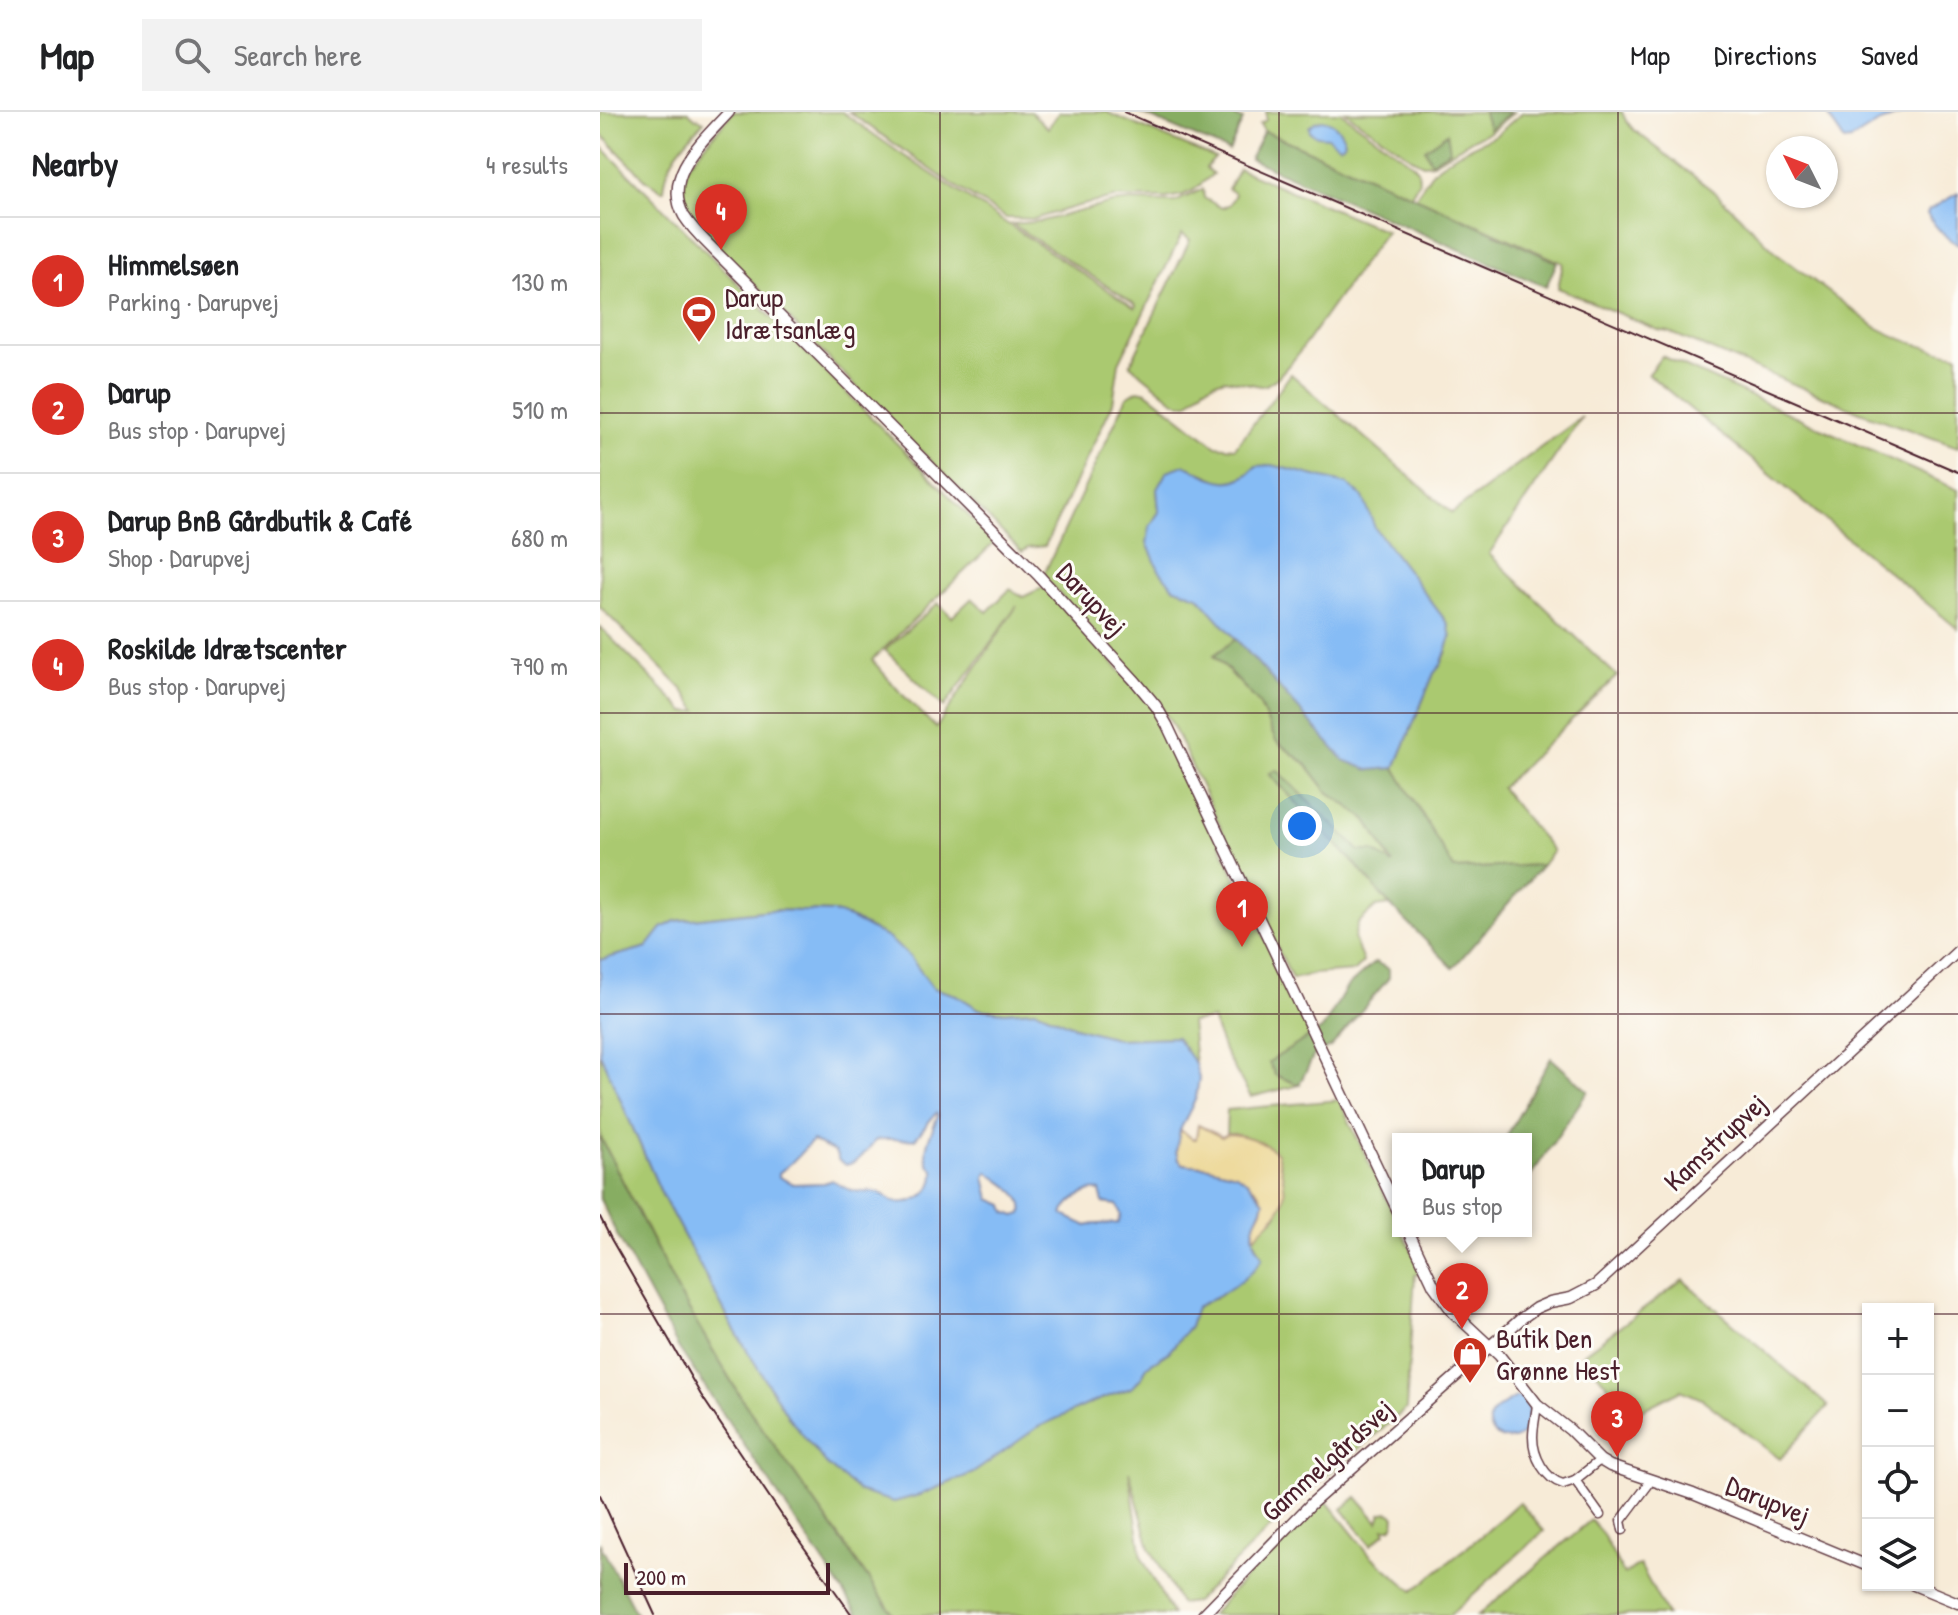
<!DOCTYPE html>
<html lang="en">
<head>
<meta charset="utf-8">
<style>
	:root { --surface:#fff; --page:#f2f2f2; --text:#202124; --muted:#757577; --line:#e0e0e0; --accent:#d93025 }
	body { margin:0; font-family:"Patrick Hand",sans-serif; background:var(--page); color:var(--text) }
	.controls { position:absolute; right:24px; bottom:24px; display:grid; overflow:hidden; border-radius:0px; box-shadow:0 2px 6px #0004 }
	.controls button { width:72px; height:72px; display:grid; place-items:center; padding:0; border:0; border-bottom:2px solid var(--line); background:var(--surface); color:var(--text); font:40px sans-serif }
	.compass { position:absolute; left:1166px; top:24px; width:72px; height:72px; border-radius:50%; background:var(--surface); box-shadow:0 2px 6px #0004; rotate:312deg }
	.scale { position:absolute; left:24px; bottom:20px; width:206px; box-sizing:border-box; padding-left:8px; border:4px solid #4a1f2b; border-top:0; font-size:22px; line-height:28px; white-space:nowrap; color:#4a1f2b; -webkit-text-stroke:6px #fdfcf7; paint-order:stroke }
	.you { position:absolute; left:702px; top:714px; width:28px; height:28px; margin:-20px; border:6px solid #fff; border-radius:50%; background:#1a73e8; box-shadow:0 0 0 12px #1a73e833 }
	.badge { display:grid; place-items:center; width:52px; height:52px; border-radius:50%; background:var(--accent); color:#fff; font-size:26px; font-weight:700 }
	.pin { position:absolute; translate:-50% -66px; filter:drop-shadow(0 2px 4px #0008) }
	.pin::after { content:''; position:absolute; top:42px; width:28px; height:24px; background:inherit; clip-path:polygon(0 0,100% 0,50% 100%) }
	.popup { position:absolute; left:792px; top:1021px; width:140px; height:104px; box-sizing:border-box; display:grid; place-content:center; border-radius:0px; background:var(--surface); filter:drop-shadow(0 2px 6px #0005); font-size:26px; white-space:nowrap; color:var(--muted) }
	.popup b { font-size:30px; color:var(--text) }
	.popup::after { content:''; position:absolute; left:50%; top:100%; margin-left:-16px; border:16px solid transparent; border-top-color:var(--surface) }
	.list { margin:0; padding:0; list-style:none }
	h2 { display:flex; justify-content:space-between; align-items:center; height:104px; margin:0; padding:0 32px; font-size:34px }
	h2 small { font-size:26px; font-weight:400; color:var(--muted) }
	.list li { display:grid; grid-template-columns:52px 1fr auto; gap:24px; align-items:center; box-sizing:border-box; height:128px; padding:0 32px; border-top:2px solid var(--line) }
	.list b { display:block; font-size:30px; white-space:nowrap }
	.list p { margin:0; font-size:26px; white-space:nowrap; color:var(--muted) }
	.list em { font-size:26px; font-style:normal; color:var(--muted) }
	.icon { flex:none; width:44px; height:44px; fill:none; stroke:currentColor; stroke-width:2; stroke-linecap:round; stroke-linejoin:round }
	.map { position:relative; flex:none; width:1358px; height:1503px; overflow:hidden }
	header { display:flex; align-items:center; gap:48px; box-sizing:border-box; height:112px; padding:0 40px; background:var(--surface); border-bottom:2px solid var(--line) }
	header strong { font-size:38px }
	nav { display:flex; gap:44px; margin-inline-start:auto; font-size:28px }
	.search { width:560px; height:72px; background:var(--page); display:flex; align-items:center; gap:20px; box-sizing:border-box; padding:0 28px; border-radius:0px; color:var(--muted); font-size:30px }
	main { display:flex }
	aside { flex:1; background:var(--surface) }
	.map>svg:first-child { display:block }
	.green { fill:#aac970; stroke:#7a744e; stroke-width:2 }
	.forest { fill:#87ad62; stroke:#686646; stroke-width:2 }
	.sand { fill:#eeda9e; stroke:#9c7c64; stroke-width:2 }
	.water { fill:#86bcf5; stroke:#686e90; stroke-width:2; fill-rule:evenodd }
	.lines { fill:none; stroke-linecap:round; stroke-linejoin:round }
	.minor-casing { stroke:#643e45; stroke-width:11 }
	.tertiary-casing { stroke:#643e45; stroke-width:13 }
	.minor { stroke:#fff; stroke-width:8 }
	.tertiary { stroke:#fff; stroke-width:10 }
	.rail { stroke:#4a1f2b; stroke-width:2 }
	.grid { fill:none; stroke:#4a1f2b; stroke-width:2; stroke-opacity:0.55 }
	.labels { text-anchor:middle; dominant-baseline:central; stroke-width:6; stroke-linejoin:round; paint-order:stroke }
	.poi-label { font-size:28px; fill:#4a1f2b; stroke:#fdfcf7; text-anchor:start }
	.street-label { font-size:28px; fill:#4a1f2b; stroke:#fdfcf7 }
</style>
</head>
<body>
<header>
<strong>Map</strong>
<div class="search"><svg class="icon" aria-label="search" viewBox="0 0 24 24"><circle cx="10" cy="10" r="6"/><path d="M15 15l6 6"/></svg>Search here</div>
<nav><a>Map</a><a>Directions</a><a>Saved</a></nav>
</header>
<main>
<aside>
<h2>Nearby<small>4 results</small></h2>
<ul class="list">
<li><span class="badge">1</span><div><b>Himmelsøen</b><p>Parking · Darupvej</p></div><em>130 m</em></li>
<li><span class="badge">2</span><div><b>Darup</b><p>Bus stop · Darupvej</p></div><em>510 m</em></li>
<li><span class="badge">3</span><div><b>Darup BnB Gårdbutik &amp; Café</b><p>Shop · Darupvej</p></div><em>680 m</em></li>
<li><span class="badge">4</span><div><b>Roskilde Idrætscenter</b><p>Bus stop · Darupvej</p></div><em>790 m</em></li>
</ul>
</aside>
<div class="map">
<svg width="1358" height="1503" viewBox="0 0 1358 1503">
	<rect width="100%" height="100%" fill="#fdfcf7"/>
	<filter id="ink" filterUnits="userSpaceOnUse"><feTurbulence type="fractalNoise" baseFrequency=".0125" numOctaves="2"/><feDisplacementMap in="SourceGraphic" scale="16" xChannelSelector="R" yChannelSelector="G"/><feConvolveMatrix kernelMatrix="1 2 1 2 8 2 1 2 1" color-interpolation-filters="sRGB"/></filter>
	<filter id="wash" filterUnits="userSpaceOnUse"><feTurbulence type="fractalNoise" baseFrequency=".006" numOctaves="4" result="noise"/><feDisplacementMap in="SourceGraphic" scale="32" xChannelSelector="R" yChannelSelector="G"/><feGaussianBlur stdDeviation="1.8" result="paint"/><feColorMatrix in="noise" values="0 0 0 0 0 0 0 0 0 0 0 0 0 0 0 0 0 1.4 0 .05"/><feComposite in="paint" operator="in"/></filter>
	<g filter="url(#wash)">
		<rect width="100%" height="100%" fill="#f7ebd7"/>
		<!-- green -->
		<g class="green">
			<path d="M 0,0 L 88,0 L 96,7 L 98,6 L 104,9 C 83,33 67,45 64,78 L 61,78 L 46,68 L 0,21 Z"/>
			<path d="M 133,0 L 242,0 L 300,41 L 535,196 L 536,193 L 412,112 L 442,109 L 512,91 L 532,89 L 575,90 L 603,77 L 604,86 L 622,96 L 630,92 L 635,82 L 628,77 L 639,57 L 786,119 L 695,246 L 677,266 L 666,273 L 661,274 L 625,267 L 615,270 L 605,275 L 588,291 L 581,292 L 572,287 L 530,253 L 590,128 L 582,122 L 519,251 L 513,291 L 445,434 L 428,436 L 422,440 L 95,113 L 88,102 L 81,81 L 88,53 Z"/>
			<path d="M 249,0 L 431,0 L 448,16 L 459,0 L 506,0 L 615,46 L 606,56 L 613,62 L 594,78 L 583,83 L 567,86 L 514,86 L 478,94 L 434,107 L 406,106 L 349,70 Z"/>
			<path d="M 666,0 L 740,0 L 813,52 L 818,58 L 819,69 L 811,83 L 664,19 L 660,12 L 666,8 Z"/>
			<path d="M 745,0 L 914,0 L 890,20 L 875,26 L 833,51 L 823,52 L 815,48 Z"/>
			<path d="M 923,0 L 1022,0 L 1026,9 L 1034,18 L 1117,82 L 1178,142 L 1274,214 C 1301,229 1328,237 1358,243 L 1358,335 L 1260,300 L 1069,220 L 1058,218 L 958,176 L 963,151 L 815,85 L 833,59 L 839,54 L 858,41 L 896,23 Z"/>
			<path d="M 0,33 L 395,430 L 272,548 L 299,579 L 336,616 L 417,494 L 344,595 L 285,538 L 338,491 L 352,505 L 372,486 L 387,500 L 410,477 L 423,485 L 444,475 L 551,593 L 563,612 L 711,924 L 675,963 L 699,973 L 651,985 L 625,941 L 612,907 L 591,910 L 595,952 L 576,925 L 519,927 L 478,916 L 436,898 L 404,900 L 379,897 L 356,883 L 333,876 L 309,844 L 288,826 L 250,806 L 233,800 L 171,798 L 75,809 L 62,816 L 47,835 L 0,848 L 0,515 L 85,600 L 98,599 L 82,577 L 0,495 Z"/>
			<path d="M 1062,244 L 1358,378 L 1358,517 L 1048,262 Z"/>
			<path d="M 691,262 L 852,401 L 982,305 L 889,442 L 1017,564 L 901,676 L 953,739 L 942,753 L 854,757 L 795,656 L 834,561 C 846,547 852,530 848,512 L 775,416 L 649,362 L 634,370 L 620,369 L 584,353 L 557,377 L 559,400 L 550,414 L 573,475 L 598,484 L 636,527 L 614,544 L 659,591 L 676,629 L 706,652 L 727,679 L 767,708 L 794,754 L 760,740 L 677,658 L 670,661 L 757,754 L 790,793 L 776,795 L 758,811 L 754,826 L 763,850 L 754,859 L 713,862 L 692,867 L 572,612 L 561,595 L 443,464 L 527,285 L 538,278 L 547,280 L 616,334 L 635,336 Z"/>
			<path d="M 0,941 L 63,1085 L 134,1217 L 189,1306 L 294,1390 L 319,1383 L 373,1361 L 437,1315 L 493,1290 L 531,1276 L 542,1265 L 547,1254 L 569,1240 L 590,1214 L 596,1195 L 619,1184 L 663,1145 L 653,1126 L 678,1102 L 635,1022 L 626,1022 L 627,998 L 739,988 L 798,1111 L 798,1119 L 802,1119 L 823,1160 L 815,1163 L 806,1297 L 702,1384 L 595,1490 L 580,1492 L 550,1436 L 529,1359 L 542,1446 L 572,1503 L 294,1503 L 143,1289 L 77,1178 L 0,1024 Z"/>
			<path d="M 1083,1168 L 1228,1294 L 1180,1347 L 1102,1287 L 1081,1278 L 1032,1303 L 982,1243 Z"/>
			<path d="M 757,1385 L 778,1410 L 781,1402 C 787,1399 792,1400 795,1405 L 794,1413 L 790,1416 L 784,1416 L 786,1420 L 771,1433 L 742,1397 Z"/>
			<path d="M 724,1386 L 770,1443 L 813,1479 L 886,1420 L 919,1390 L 944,1419 L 850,1503 L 611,1503 L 668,1440 Z"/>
			<path d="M 991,1408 L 1003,1423 L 1024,1462 L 1040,1453 L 1067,1503 L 878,1503 Z"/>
		</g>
		<!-- forest -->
		<g class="forest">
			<path d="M 537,0 L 626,0 L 643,8 L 629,39 Z"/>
			<path d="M 885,0 L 911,0 L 889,17 L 884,1 Z"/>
			<path d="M 664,19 L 829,91 L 957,150 L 946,175 L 650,47 Z"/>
			<path d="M 847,21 L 850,38 L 831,50 L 825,37 Z"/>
			<path d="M 636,527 L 744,648 L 769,658 L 795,656 L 854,757 L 942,753 L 853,856 L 790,793 L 757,754 L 669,662 L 677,658 L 760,739 L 773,739 L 793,752 L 767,708 L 727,679 L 706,652 L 676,629 L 659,591 L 614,543 Z"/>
			<path d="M 775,850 L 789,857 L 789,866 L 731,935 L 714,943 L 699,973 L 675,963 L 669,950 L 723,916 L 747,875 Z"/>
			<path d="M 951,946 L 988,979 L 926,1071 L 926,1027 L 905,1027 Z"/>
			<path d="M 0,1024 L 77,1178 L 143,1289 L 294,1503 L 259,1503 L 78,1235 L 17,1123 L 0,1087 Z"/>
			<path d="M 0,1430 L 2,1436 L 37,1503 L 0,1503 Z"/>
		</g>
		<!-- sand -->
		<path class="sand" d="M 598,1013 L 622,1025 L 626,1022 C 645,1022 662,1029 677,1041 C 690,1090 689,1091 653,1126 C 654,1122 653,1118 654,1114 C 656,1106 664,1100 663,1091 C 662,1072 625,1059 609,1055 C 600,1052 585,1056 579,1048 C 573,1040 578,1027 580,1018 L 593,1027 L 596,1027 Z"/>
		<!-- water -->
		<g class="water">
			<path d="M 1228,0 L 1309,0 L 1278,11 L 1251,28 L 1244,29 C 1239,18 1230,12 1228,0 Z"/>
			<path d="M 721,8 C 733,9 741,18 745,29 L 743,33 L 739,34 L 727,25 L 717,24 L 710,20 L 709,15 L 715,10 Z"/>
			<path d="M 1358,81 L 1358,132 C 1345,127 1335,114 1327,102 L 1329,98 Z"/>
			<path d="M 584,353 C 612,365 631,382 656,354 L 672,353 L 747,372 L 763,385 L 775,416 L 848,512 L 851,525 L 841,553 L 834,561 L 795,656 L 769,658 L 744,648 L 598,484 L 573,475 L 559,458 L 547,431 L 550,414 L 559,400 L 557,377 L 567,359 Z"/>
			<path d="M 171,798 L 233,800 L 250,806 L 288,826 L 309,844 L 333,876 L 356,883 L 379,897 L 404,900 L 436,898 L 478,916 L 519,927 L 576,925 L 595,952 L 599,966 L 596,986 L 580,1018 L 576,1039 L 578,1047 L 583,1052 L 609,1055 L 636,1062 L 648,1070 L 664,1089 C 662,1102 650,1113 654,1127 C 655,1133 660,1140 663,1145 C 650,1168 619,1184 596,1195 L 590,1214 L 569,1240 L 547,1254 L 542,1265 L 531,1276 L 493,1290 L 438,1315 L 373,1361 L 319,1383 L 294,1390 L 260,1380 L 227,1353 L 189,1306 L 134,1217 L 63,1085 L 0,941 L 0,848 L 47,835 L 62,816 L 75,809 ZM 336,1001 L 338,1003 C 332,1021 317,1043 334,1058 C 336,1078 317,1093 296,1090 C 289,1089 287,1084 280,1081 C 272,1078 263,1081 255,1079 C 247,1078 239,1072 232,1068 L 224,1071 L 193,1072 L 179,1065 L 179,1061 L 191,1051 L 212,1029 L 235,1040 L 239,1049 L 246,1053 C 261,1050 266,1038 276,1028 C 290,1025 302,1029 315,1027 ZM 388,1060 C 403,1072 426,1081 422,1102 L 415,1104 L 406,1100 L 404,1093 L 390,1087 L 385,1065 ZM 493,1078 L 500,1079 L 503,1091 L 517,1093 L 521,1103 L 518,1111 C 507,1113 497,1110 487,1114 L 463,1103 C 467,1089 480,1083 493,1078 Z"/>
			<path d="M 916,1285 L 923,1285 C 929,1292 929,1298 928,1308 C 924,1345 871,1322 895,1299 C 901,1293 909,1289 916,1285 Z"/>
		</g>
	</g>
	<g filter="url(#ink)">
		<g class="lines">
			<defs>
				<g id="minor">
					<path d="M 937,1292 C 936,1303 933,1314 933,1325 C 933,1344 945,1367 963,1372 L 975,1368 L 1000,1348"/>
					<path d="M 975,1368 L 1000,1403"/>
					<path d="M 1023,1418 L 1021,1409 L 1048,1373 L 1050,1367"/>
				</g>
				<g id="tertiary">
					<path d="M 129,0 C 105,27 61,63 84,104 C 91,115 100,124 109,133 L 439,464 L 536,570 L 556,594 L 567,613 L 798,1099"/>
					<path d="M 808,1119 L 834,1174 L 853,1200 L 899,1243 L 937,1292 L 970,1318 L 1000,1348 L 1010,1354 L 1093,1382 L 1268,1454"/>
					<path d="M 1314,1473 L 1358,1491"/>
					<path d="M 603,1503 L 711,1392 L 922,1206 L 936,1196 L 950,1190 L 971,1186 L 996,1173 L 1358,839"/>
				</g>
			</defs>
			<!-- minor casing -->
			<use href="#minor" class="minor-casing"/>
			<!-- tertiary casing -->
			<use href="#tertiary" class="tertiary-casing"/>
			<!-- minor -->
			<use href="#minor" class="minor"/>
			<!-- tertiary -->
			<use href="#tertiary" class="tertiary"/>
			<!-- rail -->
			<g class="rail">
				<path d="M 524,0 L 1358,360"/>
				<path d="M 0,1105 L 11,1127 L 101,1283 L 191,1417 L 252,1503"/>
				<path d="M 0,1383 L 55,1503"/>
			</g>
		</g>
	</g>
	<!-- grid -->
	<path class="grid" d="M 340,0 L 340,1503M 679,0 L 679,1503M 1018,0 L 1018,1503M 0,301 L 1358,301M 0,601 L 1358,601M 0,902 L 1358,902M 0,1202 L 1268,1202M 1328,1202 L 1358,1202"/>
	<!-- icons -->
	<defs>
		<symbol id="stadium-pin" viewBox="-11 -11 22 30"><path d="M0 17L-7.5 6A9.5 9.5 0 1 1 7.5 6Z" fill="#c8321e" stroke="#fdfcf7"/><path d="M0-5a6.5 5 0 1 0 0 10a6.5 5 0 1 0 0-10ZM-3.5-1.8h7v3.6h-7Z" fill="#fff"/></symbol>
		<symbol id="shop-pin" viewBox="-11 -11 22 30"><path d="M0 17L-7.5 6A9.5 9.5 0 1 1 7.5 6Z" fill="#c8321e" stroke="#fdfcf7"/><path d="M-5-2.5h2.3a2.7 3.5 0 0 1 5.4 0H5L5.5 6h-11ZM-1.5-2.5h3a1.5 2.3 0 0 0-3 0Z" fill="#fff"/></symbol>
	</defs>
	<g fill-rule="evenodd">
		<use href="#stadium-pin" x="79" y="181" width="40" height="54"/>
		<use href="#shop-pin" x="850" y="1222" width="40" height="54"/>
	</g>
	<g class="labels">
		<!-- poi labels -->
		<g class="poi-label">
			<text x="125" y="185">Darup<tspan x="125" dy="32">Idrætsanlæg</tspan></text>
			<text x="896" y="1226">Butik Den<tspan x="896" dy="32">Grønne Hest</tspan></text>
		</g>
		<!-- street labels -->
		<g class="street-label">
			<text transform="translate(492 487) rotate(47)">Darupvej</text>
			<text transform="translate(1115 1030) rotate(-43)">Kamstrupvej</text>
			<text transform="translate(727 1348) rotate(-42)">Gammelgårdsvej</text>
			<text transform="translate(1168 1388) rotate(22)">Darupvej</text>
		</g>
	</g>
</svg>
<div class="controls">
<button>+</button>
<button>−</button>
<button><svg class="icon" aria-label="locate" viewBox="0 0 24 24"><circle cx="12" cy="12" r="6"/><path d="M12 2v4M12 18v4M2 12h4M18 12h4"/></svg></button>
<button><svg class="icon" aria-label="layers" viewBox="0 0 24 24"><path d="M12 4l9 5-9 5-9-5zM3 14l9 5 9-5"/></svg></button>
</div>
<svg class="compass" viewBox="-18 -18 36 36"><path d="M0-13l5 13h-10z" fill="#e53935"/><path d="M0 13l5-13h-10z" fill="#757577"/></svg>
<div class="scale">200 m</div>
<div class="you"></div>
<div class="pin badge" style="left:642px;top:835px">1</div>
<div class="pin badge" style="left:862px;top:1217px">2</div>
<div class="popup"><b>Darup</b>Bus stop</div>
<div class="pin badge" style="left:1017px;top:1345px">3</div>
<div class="pin badge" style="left:121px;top:138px">4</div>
</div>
</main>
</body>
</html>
